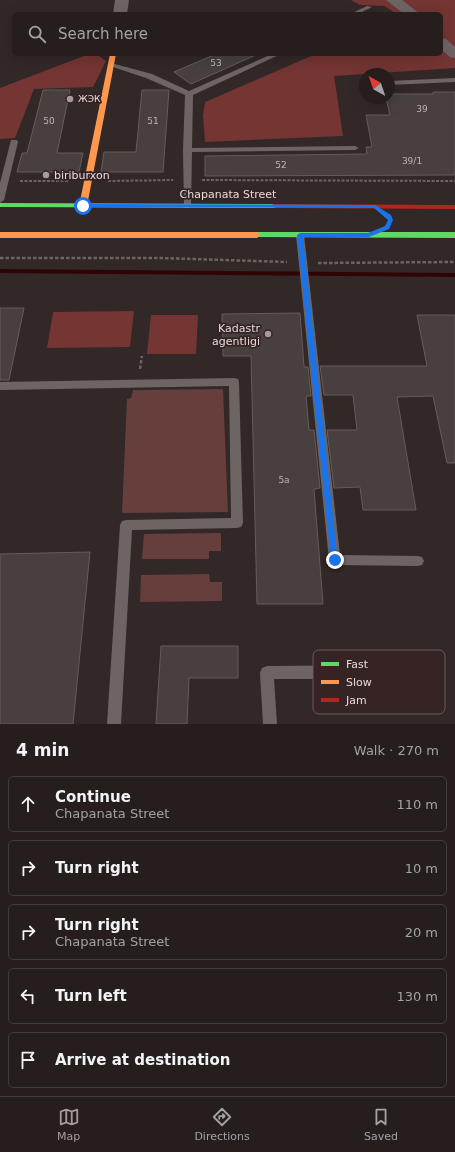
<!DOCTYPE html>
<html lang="en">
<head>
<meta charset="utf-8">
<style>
	:root { --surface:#251e1d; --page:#312b2a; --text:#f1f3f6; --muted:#a3a2a4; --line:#423c3b; --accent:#a79c9b }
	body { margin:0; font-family:"DejaVu Sans",sans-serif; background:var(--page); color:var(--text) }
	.compass { position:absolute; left:359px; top:68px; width:36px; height:36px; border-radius:50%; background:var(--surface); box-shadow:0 4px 16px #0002; rotate:320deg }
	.stop { position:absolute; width:12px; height:12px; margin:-9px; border:3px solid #1a73e8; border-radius:50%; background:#fff }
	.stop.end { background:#1a73e8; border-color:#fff; box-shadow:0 1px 4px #0008 }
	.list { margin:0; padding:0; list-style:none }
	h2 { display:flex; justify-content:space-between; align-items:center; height:52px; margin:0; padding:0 16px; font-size:17px }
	h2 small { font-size:13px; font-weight:400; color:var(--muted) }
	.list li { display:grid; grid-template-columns:26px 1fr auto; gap:12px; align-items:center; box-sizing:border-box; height:56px; margin:0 8px 8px; padding:0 8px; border:1px solid var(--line); border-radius:6px }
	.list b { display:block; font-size:15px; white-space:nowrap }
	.list p { margin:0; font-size:13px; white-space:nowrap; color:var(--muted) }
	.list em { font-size:13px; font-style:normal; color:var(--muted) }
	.icon { flex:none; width:22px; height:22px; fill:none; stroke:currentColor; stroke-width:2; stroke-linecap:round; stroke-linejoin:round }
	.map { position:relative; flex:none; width:455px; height:724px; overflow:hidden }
	.search { position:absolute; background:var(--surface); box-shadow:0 4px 16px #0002; left:12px; right:12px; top:12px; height:44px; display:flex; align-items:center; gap:10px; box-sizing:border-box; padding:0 14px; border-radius:6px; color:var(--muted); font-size:15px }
	.sheet { height:372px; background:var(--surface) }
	nav { display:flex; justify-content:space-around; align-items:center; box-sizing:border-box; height:56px; border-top:1px solid var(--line); background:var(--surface); font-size:11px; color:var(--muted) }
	nav a { display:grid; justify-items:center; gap:2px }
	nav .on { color:var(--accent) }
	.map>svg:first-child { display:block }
	.green { fill:#663e3c }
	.forest { fill:#743533 }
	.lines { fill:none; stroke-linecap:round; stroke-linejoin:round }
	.stream { fill:#2f0405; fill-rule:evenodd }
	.building { fill:#47403f; stroke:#655c5b }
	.path-far1 { stroke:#6a6463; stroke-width:2; stroke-dasharray:3 1.5; stroke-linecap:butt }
	.path { stroke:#6a6463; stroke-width:2.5; stroke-dasharray:3.5 2; stroke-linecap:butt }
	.lane { fill:#6d6564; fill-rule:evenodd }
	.street { fill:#6d6564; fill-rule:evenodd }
	.fast { fill:#63d668; fill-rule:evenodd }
	.slow { fill:#ff974d; fill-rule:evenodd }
	.jam { fill:#b3261e; fill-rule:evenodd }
	.route { fill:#1a73e8 }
	.poi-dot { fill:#a79c9b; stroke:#352423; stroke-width:1.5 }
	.labels { text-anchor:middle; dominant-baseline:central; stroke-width:3.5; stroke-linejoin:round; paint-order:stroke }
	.number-label { font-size:9px; fill:#beb4b2 }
	.far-poi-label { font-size:9px; fill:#e6dad9; stroke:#352423; text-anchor:start }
	.poi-label { font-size:11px; fill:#e6dad9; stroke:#352423; text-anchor:start }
	.street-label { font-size:11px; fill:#e6dad9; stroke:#352423 }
	.key { fill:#352423; stroke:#6a5b5a; stroke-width:1 }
	.key-label { font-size:11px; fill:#e6dad9 }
</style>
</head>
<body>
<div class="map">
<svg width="455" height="724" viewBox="0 0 455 724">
	<rect width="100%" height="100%" fill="#312827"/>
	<!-- green -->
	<g class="green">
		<path d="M 223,389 L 228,512 L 122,513 L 127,399 L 131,398 L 133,390 Z"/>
		<path d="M 221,533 L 221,551 L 209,551 L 209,559 L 142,559 L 144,534 Z"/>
		<path d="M 209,574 L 210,582 L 222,582 L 222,601 L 140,602 L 141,575 Z"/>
	</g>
	<!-- forest -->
	<g class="forest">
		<path d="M 351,0 L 455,0 L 455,68 L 334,76 L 343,136 L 205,142 L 203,115 L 205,102 L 316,54 L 441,54 L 441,14 L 397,14 L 384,6 L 360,5 Z"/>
		<path d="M 89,54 L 96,54 L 106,61 L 93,87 L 34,89 L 15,138 L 0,139 L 0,88 Z"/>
		<path d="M 134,311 L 130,347 L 47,348 L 53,312 Z"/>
		<path d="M 151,315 L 198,315 L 196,354 L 147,354 Z"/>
	</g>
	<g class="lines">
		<!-- stream -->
		<path class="stream" d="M 0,269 L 455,273 L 455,277 L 0,273 Z"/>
	</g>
	<!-- building -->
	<g class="building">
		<path d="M 216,54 L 258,54 L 191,84 L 174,72 Z"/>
		<path d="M 43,90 L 70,90 L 57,153 L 83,153 L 79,172 L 17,172 L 22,153 L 27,153 Z"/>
		<path d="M 142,90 L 169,90 L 163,172 L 101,172 L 104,152 L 136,152 Z"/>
		<path d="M 433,92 L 455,92 L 455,175 L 205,176 L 205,156 L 367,154 L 366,147 L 372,147 L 366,115 L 390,115 L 386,98 L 389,98 L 389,94 L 433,94 Z"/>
		<path d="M 0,308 L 24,308 L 9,380 L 0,380 Z"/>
		<path d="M 300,313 L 304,367 L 308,367 L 311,396 L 306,396 L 309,430 L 314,430 L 320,488 L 314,489 L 323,604 L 257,604 L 251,356 L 223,356 L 222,314 Z"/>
		<path d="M 417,315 L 455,315 L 455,463 L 447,463 L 433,396 L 397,397 L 416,510 L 363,510 L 360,487 L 334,488 L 327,430 L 357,430 L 353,395 L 324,395 L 320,366 L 427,366 Z"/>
		<path d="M 90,552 L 73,724 L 0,724 L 0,554 Z"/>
		<path d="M 161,646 L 238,646 L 238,678 L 189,678 L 187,724 L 156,724 Z"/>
	</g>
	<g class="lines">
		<!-- path-far1 -->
		<g class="path-far1">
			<path d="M 202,180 L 455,181"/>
			<path d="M 20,181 L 69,181"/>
			<path d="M 108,181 L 173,180"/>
		</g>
		<!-- path -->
		<g class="path">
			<path d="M 0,258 L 161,258 L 287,262"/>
			<path d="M 318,263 L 455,262"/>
			<path d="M 140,369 L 142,356"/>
		</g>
		<!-- lane -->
		<g class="lane">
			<path d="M 367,6 L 372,7 L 358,14 L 350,14 Z"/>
			<path d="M 272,54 L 281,54 L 193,95 L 192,148 L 355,146 L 359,148 L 355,150 L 192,152 L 191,206 L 190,208 L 184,208 L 183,150 L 185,95 L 146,78 L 107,65 L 111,63 L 152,74 L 189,91 Z"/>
			<path d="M 455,78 L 455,82 L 389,85 L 389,81 Z"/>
			<path d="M 11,140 L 17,140 L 18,142 L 4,200 L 0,203 L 0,183 Z"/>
			<path d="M 300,232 L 304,235 L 340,555 L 418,556 L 422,557 L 424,561 L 422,565 L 418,566 L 335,565 L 331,564 L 329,560 L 296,235 Z"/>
			<path d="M 234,378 L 238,379 L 239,382 L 243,523 L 241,527 L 237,528 L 132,530 L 121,724 L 107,724 L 120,525 L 122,521 L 126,520 L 231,518 L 229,386 L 0,390 L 0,382 Z"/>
			<path d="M 381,665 L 386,667 L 388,672 L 386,677 L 381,679 L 274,679 L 277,724 L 263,724 L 260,673 L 262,668 L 267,666 Z"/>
		</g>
		<!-- street -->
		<g class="street">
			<path d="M 115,0 L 129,0 L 127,14 L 113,14 Z"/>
			<path d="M 386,0 L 402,0 L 420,14 L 404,14 Z"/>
			<path d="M 441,38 L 446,39 L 455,47 L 455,58 L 450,57 L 441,49 Z"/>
		</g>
		<!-- fast -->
		<g class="fast">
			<path d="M 0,203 L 276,204 L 280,206 L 276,208 L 0,207 Z"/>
			<path d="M 257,232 L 455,232 L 455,238 L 254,237 L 253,235 L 254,233 Z"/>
		</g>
		<!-- slow -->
		<g class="slow">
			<path d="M 110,54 L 116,54 L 87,206 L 83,208 L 79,206 Z"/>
			<path d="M 0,232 L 257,232 L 261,235 L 257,238 L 0,238 Z"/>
		</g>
		<!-- jam -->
		<path class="jam" d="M 273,204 L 455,205 L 455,209 L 276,208 L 272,206 Z"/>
	</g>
	<!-- route -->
	<path class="route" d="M 83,204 L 375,205 L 391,215 L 393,220 L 389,229 L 369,237 L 303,237 L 338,563 L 335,564 L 331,560 L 297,235 L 300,233 L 368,233 L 385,226 L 388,220 L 374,208 L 81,207 Z"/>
	<!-- markers -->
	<g class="poi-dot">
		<circle cx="70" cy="99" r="4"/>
		<circle cx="46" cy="175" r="4"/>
		<circle cx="268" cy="334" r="4"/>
	</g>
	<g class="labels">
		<!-- number labels -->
		<g class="number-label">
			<text x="216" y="63">53</text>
			<text x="422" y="109">39</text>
			<text x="49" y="121">50</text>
			<text x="153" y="121">51</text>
			<text x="412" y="161">39/1</text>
			<text x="281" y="165">52</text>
			<text x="284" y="480">5а</text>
		</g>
		<!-- far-poi labels -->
		<g class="far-poi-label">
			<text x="78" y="99">ЖЭК</text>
		</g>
		<!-- poi labels -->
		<g class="poi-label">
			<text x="54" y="175">biriburxon</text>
			<text x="260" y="328" text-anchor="end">Kadastr<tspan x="260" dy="13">agentligi</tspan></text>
		</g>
		<!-- street labels -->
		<g class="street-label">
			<text x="228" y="194">Chapanata Street</text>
		</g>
	</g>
	<!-- legend -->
	<rect x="313" y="650" width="132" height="64" rx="6" class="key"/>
	<rect x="321" y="662" width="18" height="4" fill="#63d668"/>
	<rect x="321" y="680" width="18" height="4" fill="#ff974d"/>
	<rect x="321" y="698" width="18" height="4" fill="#b3261e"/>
	<g class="key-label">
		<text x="346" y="668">Fast</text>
		<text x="346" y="686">Slow</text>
		<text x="346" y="704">Jam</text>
	</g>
</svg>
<svg class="compass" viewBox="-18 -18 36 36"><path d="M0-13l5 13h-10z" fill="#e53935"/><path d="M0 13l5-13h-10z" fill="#a3a2a4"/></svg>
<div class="stop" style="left:83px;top:206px"></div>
<div class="stop end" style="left:335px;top:560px"></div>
<div class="search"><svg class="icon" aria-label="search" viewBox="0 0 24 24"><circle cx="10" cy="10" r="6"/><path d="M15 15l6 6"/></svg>Search here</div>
</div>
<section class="sheet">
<h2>4 min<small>Walk · 270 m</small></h2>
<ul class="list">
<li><svg class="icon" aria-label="ahead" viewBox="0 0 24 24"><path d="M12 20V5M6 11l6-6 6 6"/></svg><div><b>Continue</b><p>Chapanata Street</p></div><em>110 m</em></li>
<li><svg class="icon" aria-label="right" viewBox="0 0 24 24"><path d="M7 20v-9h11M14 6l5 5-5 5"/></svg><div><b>Turn right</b></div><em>10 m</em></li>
<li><svg class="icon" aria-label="right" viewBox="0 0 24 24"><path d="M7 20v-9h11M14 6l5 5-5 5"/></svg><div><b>Turn right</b><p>Chapanata Street</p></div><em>20 m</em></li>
<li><svg class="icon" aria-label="left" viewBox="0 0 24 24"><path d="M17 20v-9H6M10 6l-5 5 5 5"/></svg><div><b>Turn left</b></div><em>130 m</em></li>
<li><svg class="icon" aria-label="arrive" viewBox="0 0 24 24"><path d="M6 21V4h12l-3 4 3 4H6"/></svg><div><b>Arrive at destination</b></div></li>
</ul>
</section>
<nav>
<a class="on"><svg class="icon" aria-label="map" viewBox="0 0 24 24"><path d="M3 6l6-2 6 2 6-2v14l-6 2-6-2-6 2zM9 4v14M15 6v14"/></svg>Map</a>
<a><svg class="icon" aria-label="directions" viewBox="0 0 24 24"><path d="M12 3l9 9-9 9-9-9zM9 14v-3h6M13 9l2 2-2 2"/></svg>Directions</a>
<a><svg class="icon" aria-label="saved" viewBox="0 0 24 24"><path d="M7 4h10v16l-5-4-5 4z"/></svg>Saved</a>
</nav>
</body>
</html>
